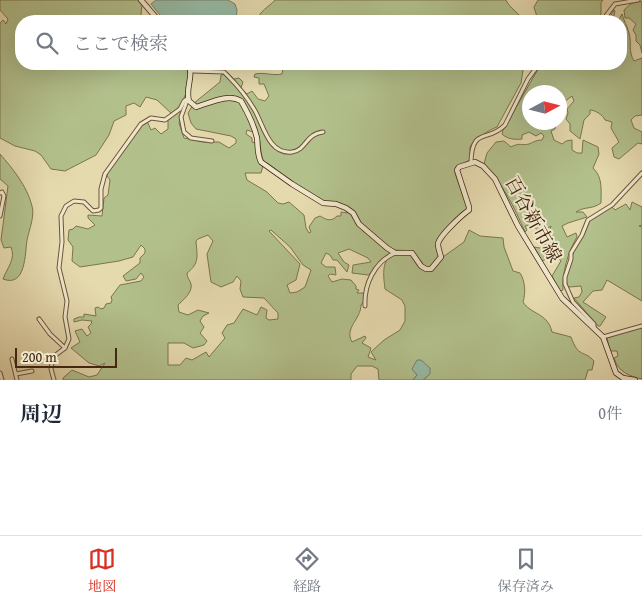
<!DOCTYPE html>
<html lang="ja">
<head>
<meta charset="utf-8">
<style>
	:root { --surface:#fff; --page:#f6f6f7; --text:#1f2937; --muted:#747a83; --line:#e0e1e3; --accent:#d93025 }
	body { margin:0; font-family:"Gentium Book Plus","Noto Serif JP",serif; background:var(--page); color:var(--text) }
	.compass { position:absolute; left:522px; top:85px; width:45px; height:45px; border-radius:50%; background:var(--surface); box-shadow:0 5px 20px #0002; rotate:83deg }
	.scale { position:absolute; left:15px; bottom:12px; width:102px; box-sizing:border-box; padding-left:5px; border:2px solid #462712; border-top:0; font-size:14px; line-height:18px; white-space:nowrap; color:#462712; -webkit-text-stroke:4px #eee6ca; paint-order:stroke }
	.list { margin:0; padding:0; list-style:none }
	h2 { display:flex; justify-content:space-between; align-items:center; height:65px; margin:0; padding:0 20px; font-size:21px }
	h2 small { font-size:16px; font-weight:400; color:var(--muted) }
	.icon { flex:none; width:28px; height:28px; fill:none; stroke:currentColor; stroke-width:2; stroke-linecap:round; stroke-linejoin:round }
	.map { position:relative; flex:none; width:642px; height:380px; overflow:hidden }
	.search { position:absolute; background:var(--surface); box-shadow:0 5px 20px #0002; left:15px; right:15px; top:15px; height:55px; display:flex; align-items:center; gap:12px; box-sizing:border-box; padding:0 18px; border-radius:20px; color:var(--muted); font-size:19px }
	.sheet { height:155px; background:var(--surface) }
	nav { display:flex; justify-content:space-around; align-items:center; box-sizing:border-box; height:70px; border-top:1px solid var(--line); background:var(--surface); font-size:14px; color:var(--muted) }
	nav a { display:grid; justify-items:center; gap:2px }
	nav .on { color:var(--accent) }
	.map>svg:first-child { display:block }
	.green { fill:#b2c08c; stroke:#7c744f; fill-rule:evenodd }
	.water { fill:#97bba6; stroke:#77806b }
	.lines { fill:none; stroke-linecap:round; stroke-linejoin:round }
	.street-casing { stroke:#6e5439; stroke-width:5 }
	.secondary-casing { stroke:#462712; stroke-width:6 }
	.street { stroke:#eee6ca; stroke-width:3 }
	.secondary { stroke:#eee6ca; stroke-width:4.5 }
	.labels { text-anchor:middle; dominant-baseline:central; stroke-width:4; stroke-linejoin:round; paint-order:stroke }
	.street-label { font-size:19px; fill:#462712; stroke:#eee6ca }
</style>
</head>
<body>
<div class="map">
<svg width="642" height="380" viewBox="0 0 642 380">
	<rect width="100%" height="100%" fill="#e5d9ae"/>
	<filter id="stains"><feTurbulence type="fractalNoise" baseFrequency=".004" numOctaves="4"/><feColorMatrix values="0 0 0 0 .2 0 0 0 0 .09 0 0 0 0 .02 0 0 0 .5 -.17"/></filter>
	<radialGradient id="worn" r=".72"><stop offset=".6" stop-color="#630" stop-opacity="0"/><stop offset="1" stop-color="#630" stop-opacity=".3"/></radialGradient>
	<!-- green -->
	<g class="green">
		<path d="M 0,0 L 138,0 L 142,5 L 141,14 L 145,21 L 21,21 L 21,64 L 185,64 C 194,80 185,103 172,114 L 157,100 L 146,97 L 140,107 L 134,103 L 126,106 L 126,115 L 114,121 L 109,135 L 96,155 L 65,171 L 51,169 L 41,155 L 35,151 L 15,146 L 0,138 L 0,23 L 3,20 L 6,24 L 8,19 L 0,10 Z"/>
		<path d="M 275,0 L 506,0 C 510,9 519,12 523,21 L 257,21 C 259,11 269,7 275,0 Z"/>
		<path d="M 538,0 L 603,0 L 601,3 L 601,14 L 597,18 L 590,21 L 540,21 L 538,20 L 534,7 Z"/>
		<path d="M 641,1 L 642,3 L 642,53 L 640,45 L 636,41 L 636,35 L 633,30 L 636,24 L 629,18 L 625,18 L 624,10 L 632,3 Z"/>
		<path d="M 614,10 L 615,11 L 613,20 L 618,21 L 622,14 C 624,21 627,26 629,33 C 632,44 628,51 634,61 L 642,58 L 642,115 L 635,116 L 631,120 L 634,128 L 642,132 L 642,144 L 638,143 L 619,159 L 614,157 L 612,148 L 619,142 L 611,128 L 612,122 L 605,120 C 603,115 595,110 590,110 L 590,114 L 584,120 L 580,139 L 570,131 L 570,124 L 566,119 L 568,113 L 567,109 L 574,101 L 572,96 L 564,102 L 562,114 L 560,114 L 560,92 L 530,92 L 530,122 L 553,123 L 556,125 L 555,129 L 551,131 L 554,140 L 562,144 L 566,141 L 572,140 L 572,150 L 577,153 L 582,153 L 583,140 L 598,147 L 599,154 L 593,168 C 603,177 601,191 601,203 C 591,210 585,206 576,212 L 583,212 L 587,217 L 568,223 L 562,226 L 567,237 L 576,233 L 577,237 C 568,252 562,272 563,290 L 560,291 L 552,276 L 561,261 L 556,255 L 542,261 L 534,247 L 540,248 L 546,244 L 551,226 L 545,230 L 544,238 C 538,231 536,224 525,226 L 527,230 L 525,232 C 514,207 503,184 484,164 L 487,153 L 496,142 L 504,141 L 511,147 C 520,142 521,146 529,144 C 534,142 536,140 542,140 L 544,136 L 541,133 L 536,136 L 529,132 L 522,135 L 522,139 C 515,140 507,139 502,134 L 503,130 L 541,64 L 621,64 L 621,21 L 607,21 Z"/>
		<path d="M 279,64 L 524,64 L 521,83 L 497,127 C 491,129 472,140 470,147 C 469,150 471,155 472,159 L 457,166 L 455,173 L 468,210 L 456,218 L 440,239 L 440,257 L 431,268 L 426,268 L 413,251 L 395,250 L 389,248 L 361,225 L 355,214 L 349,208 L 342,205 L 324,202 L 302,190 L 302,187 C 287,182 278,168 264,162 C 259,152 262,137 255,129 L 253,132 L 247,130 L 246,134 L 252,138 L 252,142 L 256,143 L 263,166 L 261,173 L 245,173 L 247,180 L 267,192 L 278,203 L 283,204 L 289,202 L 304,215 L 306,228 L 309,233 L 311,232 L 309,227 L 315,218 L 320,216 C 327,220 331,222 337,216 L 341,216 L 341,212 L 347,213 L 349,211 L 364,232 L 393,252 C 382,255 382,265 375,272 L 368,275 L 352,273 L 353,265 L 371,262 L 368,258 L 349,249 L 338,253 L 344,262 L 349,265 L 347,272 L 337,260 L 333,260 L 330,255 L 326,253 L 321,263 L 326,267 L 335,267 L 336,275 L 330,274 L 328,276 L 332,282 L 342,279 L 351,280 L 356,286 L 356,289 L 359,290 L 357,293 L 363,293 L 366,299 L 361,305 C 361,319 344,328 352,342 L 365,336 L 366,338 L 362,343 L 371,348 L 368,357 L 376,360 L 371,352 L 384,340 L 400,330 L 405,321 L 405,306 L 402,300 L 385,289 C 384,279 380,259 394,255 C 398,253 406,254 411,254 L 422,269 L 430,272 L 443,257 L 464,242 L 469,230 L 480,236 L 503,238 L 504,247 L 513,271 L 520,273 C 525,281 526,292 523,302 C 530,314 548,313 552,332 L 571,337 C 579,359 583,349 594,361 L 592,370 L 588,370 L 585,380 L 423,380 L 430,374 L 416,373 L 417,375 L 413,380 L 379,380 L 378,369 L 372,366 L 357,366 L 351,374 L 351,380 L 63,380 L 63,378 L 72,370 L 89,377 L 97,375 L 105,363 L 99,366 L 89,363 L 71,348 L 80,342 L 75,331 L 82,329 L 87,336 L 91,333 L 88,327 L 91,324 L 92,321 L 82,320 L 74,322 L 74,319 L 79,317 L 84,317 L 84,314 L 96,316 L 95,308 L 98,307 L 101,309 L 104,308 L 106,304 L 111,303 L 112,300 L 111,297 L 120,285 L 141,281 L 144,277 L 141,273 L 136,279 L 126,281 L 123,276 L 140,263 L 140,258 L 145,253 L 145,249 L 141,245 L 133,257 L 119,261 L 80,267 L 72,261 L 73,247 L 68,240 L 69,230 L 73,229 L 76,226 L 88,229 L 95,225 L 88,218 L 88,215 L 102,216 L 104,198 L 108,195 L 110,180 L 107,176 L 108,171 L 143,124 L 147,121 L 151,130 L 155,128 L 161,134 L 168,129 L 168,119 L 180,110 L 184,102 L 179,123 L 184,138 L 203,142 L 219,142 L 229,148 L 236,143 L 236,139 L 231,136 L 196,129 L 191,123 L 188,113 L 194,103 L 220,82 L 221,75 L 228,73 L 234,79 L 239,78 L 243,82 L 241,88 L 247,94 L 252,91 L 258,99 L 265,101 L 269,96 L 264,84 L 259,84 L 259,78 L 254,77 L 255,74 C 265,72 272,76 282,74 L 283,69 L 278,66 ZM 271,230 L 290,247 L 303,265 L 311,270 L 305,287 L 297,292 L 290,293 L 287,285 L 296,280 L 300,264 L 269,231 ZM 208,235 L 213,241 L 207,254 L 211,282 L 221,287 L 233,282 L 237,276 L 241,281 L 240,289 L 243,297 L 264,298 L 278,313 L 278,319 L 269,320 L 266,318 L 267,310 L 261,307 L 257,315 L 243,309 L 234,323 L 227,325 L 222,333 L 225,338 L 209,357 L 206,352 L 192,360 L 186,358 L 180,365 L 168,365 L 168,343 L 184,343 L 193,348 L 204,345 L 207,341 L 200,333 L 204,327 L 200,321 L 203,316 L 209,313 L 198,310 L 188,315 L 179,312 L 178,305 C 183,300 193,292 191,284 C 190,280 187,278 187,273 C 200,263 197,256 196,241 L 198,239 Z"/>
		<path d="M 0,154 C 13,169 27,186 32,206 C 35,216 29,230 27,240 C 25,253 26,288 3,279 C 7,268 16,259 11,247 L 4,248 L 1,240 L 8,186 L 0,179 Z"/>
		<path d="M 632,202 L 642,207 L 642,225 L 639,226 L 642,227 L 642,301 L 607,280 L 602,290 L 593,291 L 583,302 L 606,317 L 600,326 L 598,326 L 574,298 L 579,297 L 582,292 L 581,286 L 570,287 L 567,286 L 566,275 L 574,251 L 583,235 L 588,222 L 611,206 L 615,210 L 626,204 L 630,210 Z"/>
		<path d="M 642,327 L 642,379 C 629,376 618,372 614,358 L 618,356 L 617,351 L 610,351 L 607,338 Z"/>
	</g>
	<!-- water -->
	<g class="water">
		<path d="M 156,0 L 228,0 L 235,4 L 237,10 L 236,21 L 165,21 L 151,4 Z"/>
		<path d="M 417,360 L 421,360 L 430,368 L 430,374 L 423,380 L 413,380 L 417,375 L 412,369 Z"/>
	</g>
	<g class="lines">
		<defs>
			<g id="street">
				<path d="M 602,21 L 615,4 L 638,0"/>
				<path d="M 192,71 L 224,72 L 228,76 C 237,85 248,99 254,109 C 263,123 268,155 292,152 C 307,150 305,134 323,132"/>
				<path d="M 188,98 L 181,117 L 184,132 L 191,138 L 212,141"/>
				<path d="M 471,162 C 472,126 488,143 505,125 L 528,79 L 539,64"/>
				<path d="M 0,193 L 2,192 L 4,196 L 0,216"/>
				<path d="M 365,306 C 364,285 374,262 395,253"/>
				<path d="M 39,319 L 50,334 L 65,348"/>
				<path d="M 594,328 L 594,324 L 573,302 L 565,284 L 565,277 L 571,259 L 571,253 L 582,235 L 588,220 L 612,205 L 642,173"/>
				<path d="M 603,337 L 642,326"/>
				<path d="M 12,359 L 17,380"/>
				<path d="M 0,373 L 2,380"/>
				<path d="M 16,374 L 32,371"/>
				<path d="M 54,380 L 51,369 L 53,357 L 65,348 L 69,339 L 65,317 L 67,301 L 59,268 L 62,242 L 61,216 L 66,206 L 74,201 L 84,202 L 93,211 L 99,210 L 101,208 L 101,189 L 105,174 L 141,124 L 151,118 L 165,120 L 180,109 L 184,101 L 188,98"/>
			</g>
			<g id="secondary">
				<path d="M 141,0 L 159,21"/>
				<path d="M 189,64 C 194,77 185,87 189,101 L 196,107 C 210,103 228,93 241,101 C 248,113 254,125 257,138 C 258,147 257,154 261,162 L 292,184 L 323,203 L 336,204 L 346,208 L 353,213 L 359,224 L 387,248 L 395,253 L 412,253 L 421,266 L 426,269 L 431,269 L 441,257 C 440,253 438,248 438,244 C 439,236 462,215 469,210 L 469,207 L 457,170 L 459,167 L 475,162 L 483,166 L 495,179 L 518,226 L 562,298 L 603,337 L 616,373 L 623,378 L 635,380"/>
			</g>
		</defs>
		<!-- street casing -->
		<use href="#street" class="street-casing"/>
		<!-- secondary casing -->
		<use href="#secondary" class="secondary-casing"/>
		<!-- street -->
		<use href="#street" class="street"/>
		<!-- secondary -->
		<use href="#secondary" class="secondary"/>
	</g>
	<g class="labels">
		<!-- street labels -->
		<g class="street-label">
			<text transform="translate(534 219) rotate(61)">百谷新市線</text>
		</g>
	</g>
	<rect width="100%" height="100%" filter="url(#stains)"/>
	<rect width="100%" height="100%" fill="url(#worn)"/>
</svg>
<svg class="compass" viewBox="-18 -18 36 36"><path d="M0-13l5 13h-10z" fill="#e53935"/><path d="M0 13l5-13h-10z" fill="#747a83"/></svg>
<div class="scale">200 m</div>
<div class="search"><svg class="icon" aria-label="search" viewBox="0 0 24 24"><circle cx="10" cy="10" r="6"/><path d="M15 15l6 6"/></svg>ここで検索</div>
</div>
<section class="sheet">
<h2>周辺<small>0件</small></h2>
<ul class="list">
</ul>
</section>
<nav>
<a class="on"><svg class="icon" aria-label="map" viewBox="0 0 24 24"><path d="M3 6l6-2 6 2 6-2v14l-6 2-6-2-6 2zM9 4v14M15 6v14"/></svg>地図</a>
<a><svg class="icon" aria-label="directions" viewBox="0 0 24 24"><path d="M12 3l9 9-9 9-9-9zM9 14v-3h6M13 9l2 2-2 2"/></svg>経路</a>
<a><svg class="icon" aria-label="saved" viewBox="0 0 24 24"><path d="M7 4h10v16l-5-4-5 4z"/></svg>保存済み</a>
</nav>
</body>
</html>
